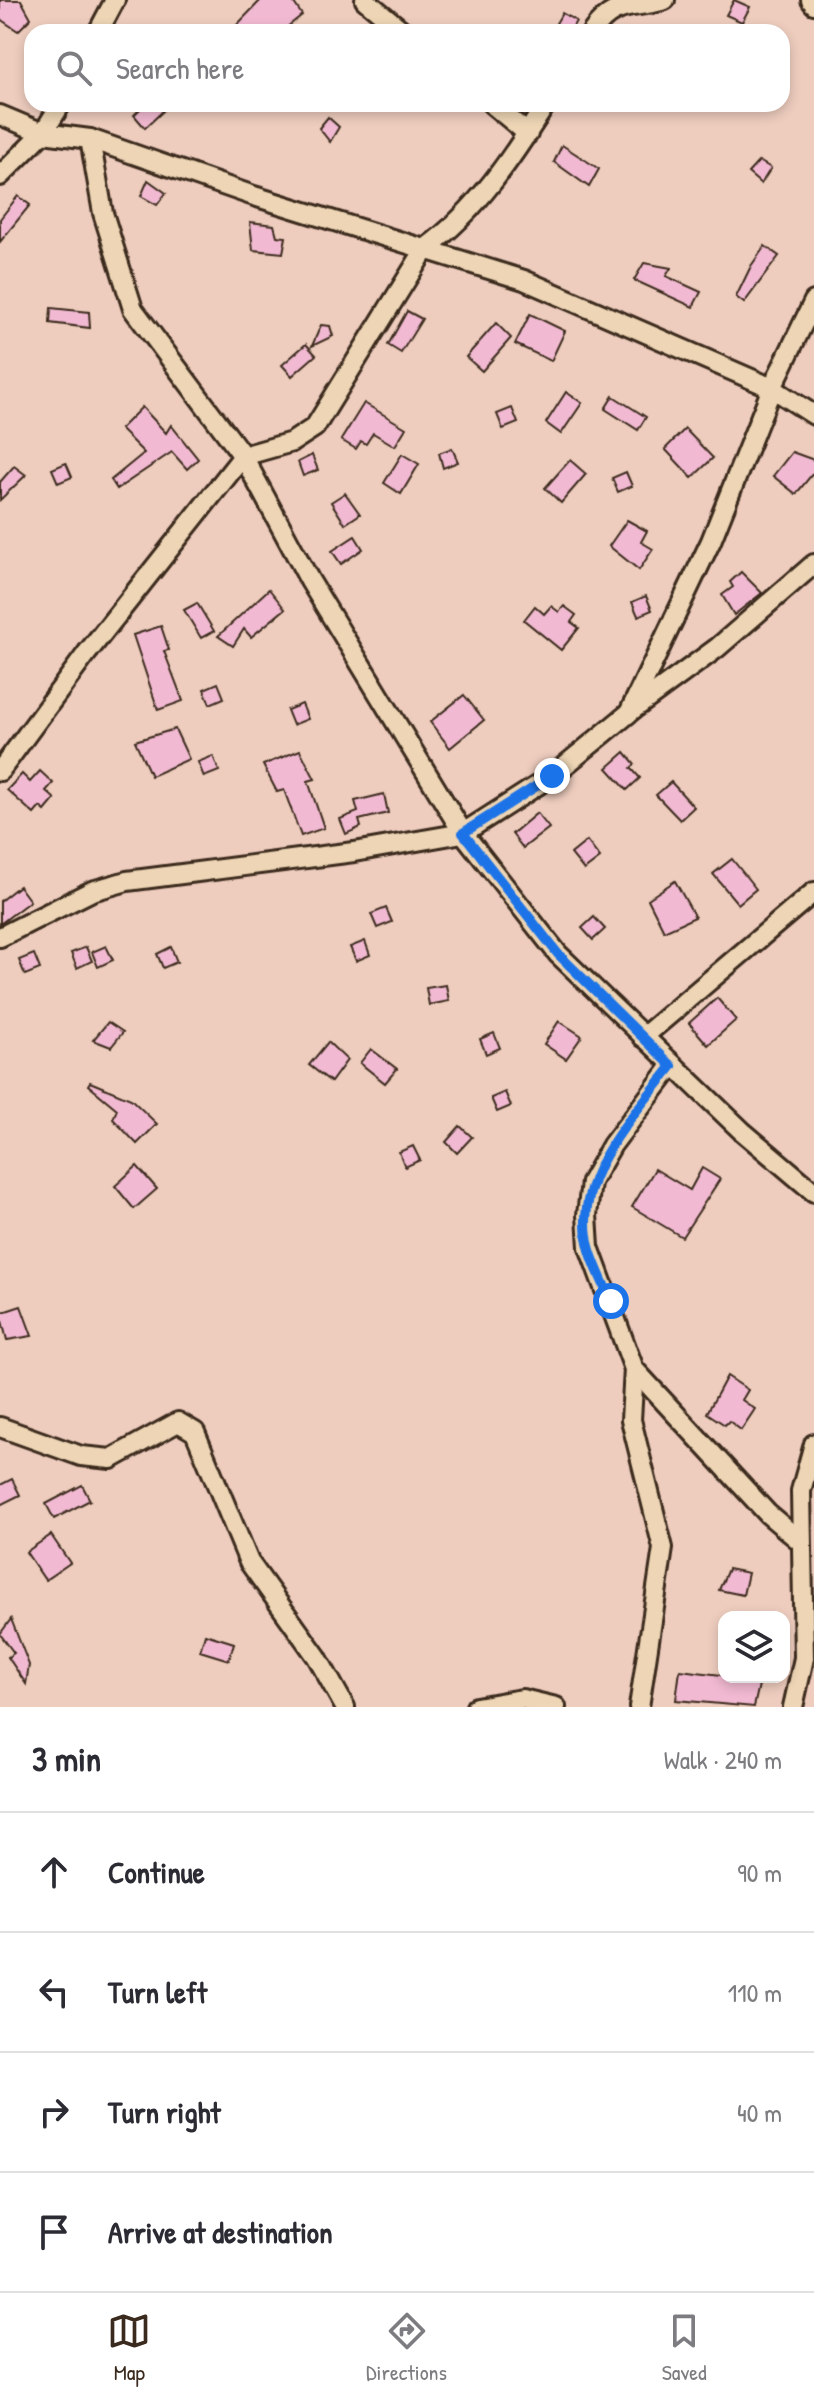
<!DOCTYPE html>
<html lang="en">
<head>
<meta charset="utf-8">
<style>
	:root { --surface:#fff; --page:#f2f2f3; --text:#2b2b33; --muted:#7c7c81; --line:#e1e1e2; --accent:#3b2a1e }
	body { margin:0; font-family:"Patrick Hand",sans-serif; background:var(--page); color:var(--text) }
	.controls { position:absolute; right:24px; bottom:24px; display:grid; overflow:hidden; border-radius:16px; box-shadow:0 4px 12px #0003 }
	.controls button { width:72px; height:72px; display:grid; place-items:center; padding:0; border:0; border-bottom:2px solid var(--line); background:var(--surface); color:var(--text); font:40px sans-serif }
	.stop { position:absolute; width:24px; height:24px; margin:-18px; border:6px solid #1a73e8; border-radius:50%; background:#fff }
	.stop.end { background:#1a73e8; border-color:#fff; box-shadow:0 2px 8px #0008 }
	.list { margin:0; padding:0; list-style:none }
	h2 { display:flex; justify-content:space-between; align-items:center; height:104px; margin:0; padding:0 32px; font-size:34px }
	h2 small { font-size:26px; font-weight:400; color:var(--muted) }
	.list li { display:grid; grid-template-columns:52px 1fr auto; gap:24px; align-items:center; box-sizing:border-box; height:120px; padding:0 32px; border-top:2px solid var(--line) }
	.list b { display:block; font-size:30px; white-space:nowrap }
	.list em { font-size:26px; font-style:normal; color:var(--muted) }
	.icon { flex:none; width:44px; height:44px; fill:none; stroke:currentColor; stroke-width:2; stroke-linecap:round; stroke-linejoin:round }
	.map { position:relative; flex:none; width:814px; height:1707px; overflow:hidden }
	.search { position:absolute; background:var(--surface); box-shadow:0 4px 12px #0003; left:24px; right:24px; top:24px; height:88px; display:flex; align-items:center; gap:20px; box-sizing:border-box; padding:0 28px; border-radius:24px; color:var(--muted); font-size:30px }
	.sheet { height:584px; background:var(--surface) }
	nav { display:flex; justify-content:space-around; align-items:center; box-sizing:border-box; height:112px; border-top:2px solid var(--line); background:var(--surface); font-size:22px; color:var(--muted) }
	nav a { display:grid; justify-items:center; gap:4px }
	nav .on { color:var(--accent) }
	.map>svg:first-child { display:block }
	.building { fill:#f2bad2; stroke:#3b2a1e; stroke-width:2 }
	.lines { fill:none; stroke-linecap:round; stroke-linejoin:round }
	.minor-casing { stroke:#3b2a1e; stroke-width:24 }
	.minor { stroke:#edd5b5; stroke-width:18 }
	.route { stroke:#1a73e8; stroke-width:10 }
</style>
</head>
<body>
<div class="map">
<svg width="814" height="1707" viewBox="0 0 814 1707">
	<rect width="100%" height="100%" fill="#eecdbe"/>
	<filter id="ink" filterUnits="userSpaceOnUse"><feTurbulence type="fractalNoise" baseFrequency=".0125" numOctaves="2"/><feDisplacementMap in="SourceGraphic" scale="16" xChannelSelector="R" yChannelSelector="G"/><feConvolveMatrix kernelMatrix="1 2 1 2 8 2 1 2 1" color-interpolation-filters="sRGB"/></filter>
	<g filter="url(#ink)">
		<!-- building -->
		<g class="building">
			<path d="M 0,0 L 21,0 L 31,18 L 18,31 L 0,19 Z"/>
			<path d="M 261,0 L 292,0 L 302,15 L 281,32 L 230,32 Z"/>
			<path d="M 734,0 L 750,7 L 742,22 L 726,15 Z"/>
			<path d="M 562,13 L 576,21 L 570,32 L 551,32 Z"/>
			<path d="M 145,104 L 154,104 L 163,111 L 145,128 L 134,115 Z"/>
			<path d="M 328,117 L 339,127 L 330,142 L 319,128 Z"/>
			<path d="M 562,145 L 599,169 L 589,187 L 554,162 Z"/>
			<path d="M 759,161 L 771,168 L 761,184 L 748,173 Z"/>
			<path d="M 148,180 L 166,193 L 157,205 L 141,196 Z"/>
			<path d="M 18,196 L 30,205 L 0,242 L 0,219 Z"/>
			<path d="M 250,222 L 274,225 L 277,236 L 286,237 L 283,253 L 253,250 Z"/>
			<path d="M 765,246 L 779,256 L 744,303 L 736,297 L 751,266 Z"/>
			<path d="M 644,263 L 671,268 L 666,276 L 701,292 L 693,307 L 634,280 Z"/>
			<path d="M 51,308 L 89,312 L 90,328 L 50,323 Z"/>
			<path d="M 407,311 L 422,319 L 401,353 L 388,345 Z"/>
			<path d="M 530,314 L 565,331 L 551,361 L 515,344 Z"/>
			<path d="M 496,323 L 511,338 L 482,371 L 466,357 Z"/>
			<path d="M 321,325 L 330,326 L 333,336 L 312,346 Z"/>
			<path d="M 306,344 L 316,355 L 292,376 L 282,365 Z"/>
			<path d="M 566,392 L 582,403 L 561,434 L 546,423 Z"/>
			<path d="M 613,396 L 646,417 L 638,430 L 605,409 Z"/>
			<path d="M 364,403 L 406,428 L 395,446 L 373,433 L 366,444 L 361,441 L 356,449 L 341,440 Z"/>
			<path d="M 142,407 L 166,433 L 171,425 L 198,459 L 187,469 L 172,452 L 117,489 L 111,480 L 144,453 L 120,429 Z"/>
			<path d="M 512,408 L 518,423 L 503,429 L 497,414 Z"/>
			<path d="M 685,429 L 713,458 L 692,478 L 665,449 Z"/>
			<path d="M 452,448 L 458,462 L 443,468 L 439,453 Z"/>
			<path d="M 792,452 L 814,460 L 814,472 L 796,494 L 773,476 Z"/>
			<path d="M 402,454 L 419,464 L 401,494 L 384,483 Z"/>
			<path d="M 312,455 L 318,470 L 303,476 L 298,462 Z"/>
			<path d="M 570,460 L 586,474 L 561,503 L 545,488 Z"/>
			<path d="M 66,463 L 72,477 L 58,483 L 52,469 Z"/>
			<path d="M 14,466 L 26,475 L 0,500 L 0,482 Z"/>
			<path d="M 626,472 L 632,486 L 618,492 L 612,478 Z"/>
			<path d="M 345,493 L 360,514 L 345,524 L 331,502 Z"/>
			<path d="M 627,520 L 647,531 L 641,542 L 653,549 L 639,570 L 609,546 Z"/>
			<path d="M 355,536 L 363,549 L 341,564 L 332,551 Z"/>
			<path d="M 741,572 L 762,593 L 734,615 L 722,595 L 733,587 L 730,582 Z"/>
			<path d="M 269,589 L 285,609 L 251,637 L 244,629 L 233,646 L 218,636 Z"/>
			<path d="M 646,596 L 652,610 L 638,616 L 632,602 Z"/>
			<path d="M 197,603 L 214,631 L 201,638 L 184,610 Z"/>
			<path d="M 535,606 L 544,614 L 551,606 L 559,612 L 564,606 L 576,615 L 571,622 L 579,628 L 561,650 L 524,620 Z"/>
			<path d="M 161,626 L 169,650 L 164,651 L 183,701 L 158,710 L 133,635 Z"/>
			<path d="M 218,683 L 224,698 L 210,704 L 204,689 Z"/>
			<path d="M 464,695 L 484,720 L 450,748 L 430,722 Z"/>
			<path d="M 302,704 L 308,719 L 293,725 L 287,710 Z"/>
			<path d="M 175,729 L 189,759 L 151,776 L 135,741 Z"/>
			<path d="M 300,750 L 315,779 L 308,781 L 324,828 L 301,836 L 284,790 L 277,792 L 263,765 Z"/>
			<path d="M 625,752 L 635,764 L 631,768 L 640,778 L 627,790 L 607,768 Z"/>
			<path d="M 213,756 L 219,771 L 204,777 L 198,762 Z"/>
			<path d="M 40,771 L 53,783 L 46,791 L 55,799 L 45,811 L 40,807 L 34,814 L 7,790 L 22,774 L 30,782 Z"/>
			<path d="M 671,782 L 694,807 L 680,820 L 656,795 Z"/>
			<path d="M 384,794 L 388,813 L 359,820 L 361,827 L 346,834 L 340,819 L 358,812 L 355,801 Z"/>
			<path d="M 537,813 L 549,828 L 523,848 L 512,834 Z"/>
			<path d="M 587,841 L 600,858 L 584,870 L 571,854 Z"/>
			<path d="M 732,859 L 756,889 L 738,904 L 713,874 Z"/>
			<path d="M 675,881 L 695,917 L 664,931 L 648,899 Z"/>
			<path d="M 19,886 L 30,901 L 0,924 L 0,901 Z"/>
			<path d="M 386,908 L 392,922 L 377,928 L 371,914 Z"/>
			<path d="M 594,917 L 605,929 L 593,940 L 582,928 Z"/>
			<path d="M 365,941 L 370,955 L 356,961 L 350,947 Z"/>
			<path d="M 106,946 L 113,960 L 98,967 L 92,952 Z"/>
			<path d="M 86,947 L 92,961 L 77,968 L 71,953 Z"/>
			<path d="M 171,947 L 177,962 L 163,968 L 157,954 Z"/>
			<path d="M 34,954 L 40,969 L 25,975 L 19,960 Z"/>
			<path d="M 446,985 L 449,1001 L 429,1005 L 426,988 Z"/>
			<path d="M 717,998 L 736,1020 L 708,1045 L 689,1023 Z"/>
			<path d="M 559,1021 L 582,1036 L 566,1059 L 544,1044 Z"/>
			<path d="M 108,1022 L 123,1032 L 111,1047 L 93,1040 Z"/>
			<path d="M 494,1033 L 500,1048 L 486,1054 L 480,1039 Z"/>
			<path d="M 328,1042 L 347,1060 L 331,1082 L 309,1065 Z"/>
			<path d="M 371,1049 L 397,1069 L 385,1083 L 360,1063 Z"/>
			<path d="M 90,1082 L 131,1099 L 157,1124 L 137,1144 L 113,1119 L 117,1109 L 88,1085 Z"/>
			<path d="M 505,1092 L 511,1106 L 497,1112 L 491,1098 Z"/>
			<path d="M 460,1126 L 472,1137 L 457,1153 L 446,1142 Z"/>
			<path d="M 413,1146 L 420,1160 L 405,1167 L 399,1152 Z"/>
			<path d="M 137,1166 L 157,1189 L 134,1209 L 115,1186 Z"/>
			<path d="M 702,1168 L 720,1179 L 682,1237 L 632,1207 L 655,1169 L 690,1190 Z"/>
			<path d="M 21,1306 L 32,1336 L 7,1340 L 0,1313 Z"/>
			<path d="M 727,1376 L 748,1390 L 742,1400 L 755,1409 L 741,1430 L 729,1421 L 725,1425 L 707,1413 Z"/>
			<path d="M 12,1479 L 20,1495 L 0,1505 L 0,1485 Z"/>
			<path d="M 82,1485 L 90,1500 L 54,1519 L 46,1504 Z"/>
			<path d="M 51,1535 L 70,1563 L 45,1580 L 26,1552 Z"/>
			<path d="M 728,1569 L 748,1573 L 743,1595 L 719,1590 Z"/>
			<path d="M 11,1619 L 29,1665 L 26,1684 L 8,1657 L 14,1653 L 0,1634 Z"/>
			<path d="M 205,1634 L 234,1643 L 229,1660 L 200,1651 Z"/>
			<path d="M 680,1670 L 738,1677 L 759,1685 L 754,1707 L 676,1700 Z"/>
		</g>
		<g class="lines">
			<defs>
				<g id="minor">
					<path d="M 365,0 L 404,32"/>
					<path d="M 811,0 L 814,4"/>
					<path d="M 98,32 L 115,0"/>
					<path d="M 592,32 C 615,0 630,10 665,0"/>
					<path d="M 492,104 L 528,134"/>
					<path d="M 0,115 L 43,133 L 61,104"/>
					<path d="M 90,139 L 254,196 L 524,280 L 772,388 L 814,415"/>
					<path d="M 0,176 L 43,133 L 90,139 L 103,213 L 133,309 L 243,456 L 310,581 L 463,833 L 558,954 L 742,1131 L 814,1192"/>
					<path d="M 631,711 L 717,648 L 814,564"/>
					<path d="M 0,771 L 87,653 L 243,456 L 292,442 L 315,427 L 426,248 C 477,211 513,156 546,104"/>
					<path d="M 0,937 L 92,891 L 127,881 L 354,852 L 463,833 L 552,776 L 629,713 L 711,541 L 772,388 L 814,301"/>
					<path d="M 643,1037 L 814,892"/>
					<path d="M 672,1066 L 612,1145 L 591,1182 L 587,1215 L 589,1247 L 634,1369 L 768,1514 L 800,1541"/>
					<path d="M 634,1369 L 631,1420 L 663,1548 L 639,1707"/>
					<path d="M 0,1427 L 81,1456 L 111,1459 L 178,1422 L 195,1432 L 249,1562 L 317,1657 L 345,1707"/>
					<path d="M 476,1707 L 522,1699 L 556,1707"/>
					<path d="M 793,1707 L 804,1658 L 801,1491 L 814,1444"/>
				</g>
			</defs>
			<!-- minor casing -->
			<use href="#minor" class="minor-casing"/>
			<!-- minor -->
			<use href="#minor" class="minor"/>
		</g>
	</g>
	<g class="lines" filter="url(#ink)">
		<!-- route -->
		<path class="route" d="M 552,776 L 463,833 L 558,954 L 672,1066 C 633,1117 569,1179 590,1250 C 595,1267 604,1284 611,1301"/>
	</g>
</svg>
<div class="controls">
<button><svg class="icon" aria-label="layers" viewBox="0 0 24 24"><path d="M12 4l9 5-9 5-9-5zM3 14l9 5 9-5"/></svg></button>
</div>
<div class="stop" style="left:611px;top:1301px"></div>
<div class="stop end" style="left:552px;top:776px"></div>
<div class="search"><svg class="icon" aria-label="search" viewBox="0 0 24 24"><circle cx="10" cy="10" r="6"/><path d="M15 15l6 6"/></svg>Search here</div>
</div>
<section class="sheet">
<h2>3 min<small>Walk · 240 m</small></h2>
<ul class="list">
<li><svg class="icon" aria-label="ahead" viewBox="0 0 24 24"><path d="M12 20V5M6 11l6-6 6 6"/></svg><div><b>Continue</b></div><em>90 m</em></li>
<li><svg class="icon" aria-label="left" viewBox="0 0 24 24"><path d="M17 20v-9H6M10 6l-5 5 5 5"/></svg><div><b>Turn left</b></div><em>110 m</em></li>
<li><svg class="icon" aria-label="right" viewBox="0 0 24 24"><path d="M7 20v-9h11M14 6l5 5-5 5"/></svg><div><b>Turn right</b></div><em>40 m</em></li>
<li><svg class="icon" aria-label="arrive" viewBox="0 0 24 24"><path d="M6 21V4h12l-3 4 3 4H6"/></svg><div><b>Arrive at destination</b></div></li>
</ul>
</section>
<nav>
<a class="on"><svg class="icon" aria-label="map" viewBox="0 0 24 24"><path d="M3 6l6-2 6 2 6-2v14l-6 2-6-2-6 2zM9 4v14M15 6v14"/></svg>Map</a>
<a><svg class="icon" aria-label="directions" viewBox="0 0 24 24"><path d="M12 3l9 9-9 9-9-9zM9 14v-3h6M13 9l2 2-2 2"/></svg>Directions</a>
<a><svg class="icon" aria-label="saved" viewBox="0 0 24 24"><path d="M7 4h10v16l-5-4-5 4z"/></svg>Saved</a>
</nav>
</body>
</html>
